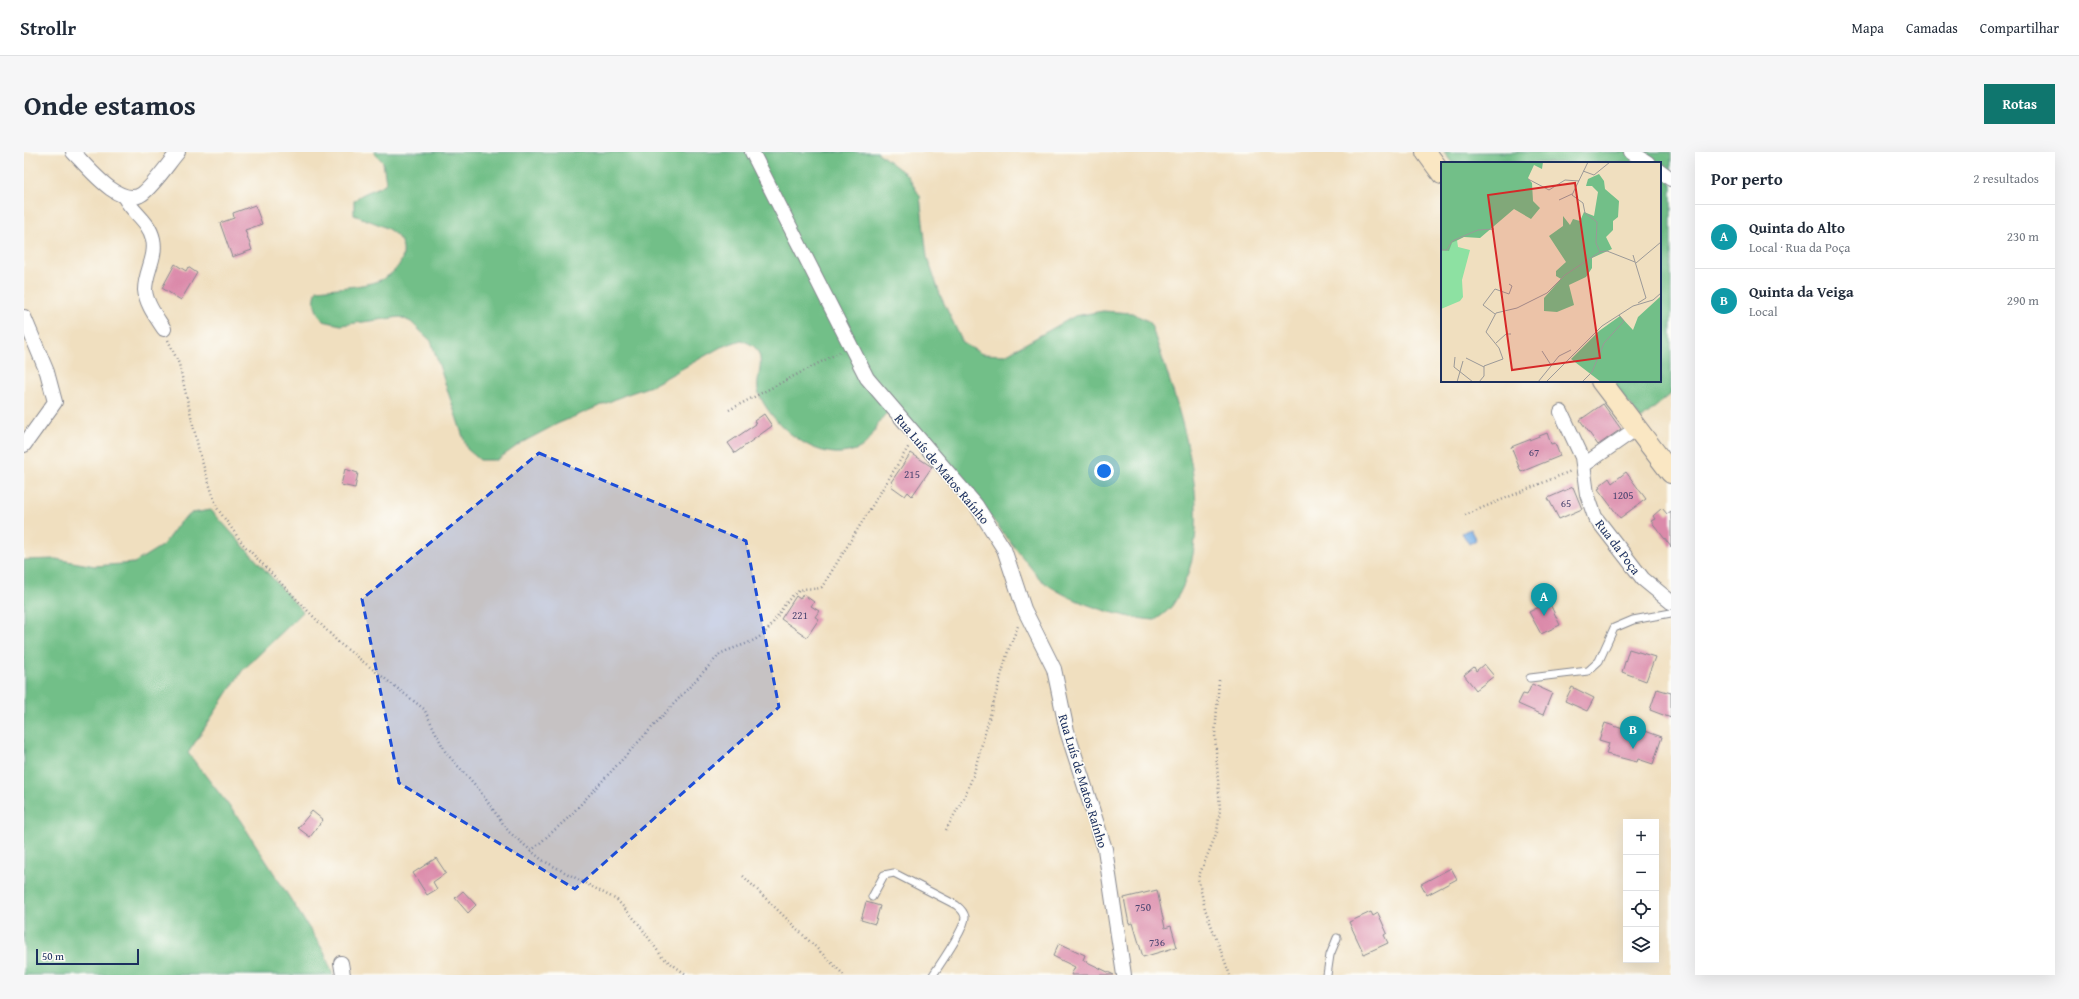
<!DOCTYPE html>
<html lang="pt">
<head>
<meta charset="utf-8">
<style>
	:root { --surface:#fff; --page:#f6f6f7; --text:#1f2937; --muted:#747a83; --line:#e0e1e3; --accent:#0f766e }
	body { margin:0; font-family:"Gentium Book Plus",serif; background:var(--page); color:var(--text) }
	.controls { position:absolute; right:12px; bottom:12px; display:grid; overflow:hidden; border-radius:0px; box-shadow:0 4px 16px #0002 }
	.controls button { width:36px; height:36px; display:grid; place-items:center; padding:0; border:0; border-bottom:1px solid var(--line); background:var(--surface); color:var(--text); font:20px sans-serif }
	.scale { position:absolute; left:12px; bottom:10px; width:103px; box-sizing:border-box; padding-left:4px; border:2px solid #1b2f5e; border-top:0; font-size:11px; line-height:14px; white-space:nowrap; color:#1b2f5e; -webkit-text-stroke:3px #fdfcf7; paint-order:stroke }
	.you { position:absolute; left:1080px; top:319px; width:14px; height:14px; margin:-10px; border:3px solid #fff; border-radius:50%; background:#1a73e8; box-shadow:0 0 0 6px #1a73e833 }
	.badge { display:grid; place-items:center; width:26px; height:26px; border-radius:50%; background:var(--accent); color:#fff; font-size:13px; font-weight:700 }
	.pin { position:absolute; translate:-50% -33px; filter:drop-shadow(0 1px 2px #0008) }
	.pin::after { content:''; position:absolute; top:21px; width:14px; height:12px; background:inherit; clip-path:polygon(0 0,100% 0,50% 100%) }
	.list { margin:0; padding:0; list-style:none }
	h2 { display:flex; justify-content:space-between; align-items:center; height:52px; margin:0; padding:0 16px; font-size:17px }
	h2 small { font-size:13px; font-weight:400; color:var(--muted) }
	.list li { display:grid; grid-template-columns:26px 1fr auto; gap:12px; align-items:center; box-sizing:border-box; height:64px; padding:0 16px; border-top:1px solid var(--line) }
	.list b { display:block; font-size:15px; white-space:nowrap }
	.list p { margin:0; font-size:13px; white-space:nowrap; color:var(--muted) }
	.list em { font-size:13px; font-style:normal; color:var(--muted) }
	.icon { flex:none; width:22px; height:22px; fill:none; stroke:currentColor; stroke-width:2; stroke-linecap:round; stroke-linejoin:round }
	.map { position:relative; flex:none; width:1647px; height:823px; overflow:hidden; border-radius:0px }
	header { display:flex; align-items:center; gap:24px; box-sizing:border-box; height:56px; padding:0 20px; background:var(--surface); border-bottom:1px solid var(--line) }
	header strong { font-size:19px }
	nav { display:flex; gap:22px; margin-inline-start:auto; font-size:14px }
	.intro { display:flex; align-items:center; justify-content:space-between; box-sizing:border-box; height:96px; padding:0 24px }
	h1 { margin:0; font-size:28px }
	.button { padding:10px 18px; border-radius:0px; background:var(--accent); color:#fff; font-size:14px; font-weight:700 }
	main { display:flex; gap:24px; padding:0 24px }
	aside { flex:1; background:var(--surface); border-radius:0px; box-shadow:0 4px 16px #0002 }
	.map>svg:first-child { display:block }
	.forest { fill:#72bf88; stroke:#467773 }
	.water { fill:#76aee6; stroke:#486ea2 }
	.building { fill:#db8aaa }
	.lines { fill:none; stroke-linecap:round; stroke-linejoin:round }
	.service-casing { stroke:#86878e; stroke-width:9 }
	.minor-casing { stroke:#86878e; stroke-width:16 }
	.secondary-casing { stroke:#86878e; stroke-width:22 }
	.path { stroke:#86878e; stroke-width:2.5; stroke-dasharray:1 3; stroke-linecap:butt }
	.service { stroke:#fff; stroke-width:7 }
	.minor { stroke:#fff; stroke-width:14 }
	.secondary { stroke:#fae7c3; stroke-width:20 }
	.marked { fill:#1d4ed8; fill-opacity:0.2; stroke:#1d4ed8; stroke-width:3; stroke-dasharray:8 5; stroke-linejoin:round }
	.labels { text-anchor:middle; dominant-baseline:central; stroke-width:3; stroke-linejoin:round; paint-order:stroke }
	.number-label { font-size:11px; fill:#4b4671 }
	.street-label { font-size:13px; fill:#1b2f5e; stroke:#fdfcf7 }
	.inset-road { fill:none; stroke:#9b9998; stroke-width:1 }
	.view { fill:#d62828; fill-opacity:0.15; stroke:#d62828; stroke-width:2 }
	.inset-edge { fill:none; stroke:#1b2f5e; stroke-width:2 }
</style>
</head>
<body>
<header>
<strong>Strollr</strong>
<nav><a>Mapa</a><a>Camadas</a><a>Compartilhar</a></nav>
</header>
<div class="intro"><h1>Onde estamos</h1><a class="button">Rotas</a></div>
<main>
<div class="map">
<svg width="1647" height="823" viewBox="0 0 1647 823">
	<rect width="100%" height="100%" fill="#fdfcf7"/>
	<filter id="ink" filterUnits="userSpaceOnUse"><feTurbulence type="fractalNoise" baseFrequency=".025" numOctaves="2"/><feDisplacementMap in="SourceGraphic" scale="8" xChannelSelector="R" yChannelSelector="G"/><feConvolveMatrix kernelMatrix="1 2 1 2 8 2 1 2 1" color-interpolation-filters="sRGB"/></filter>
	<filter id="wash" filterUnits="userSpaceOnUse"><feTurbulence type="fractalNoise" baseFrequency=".012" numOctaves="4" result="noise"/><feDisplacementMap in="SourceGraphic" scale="16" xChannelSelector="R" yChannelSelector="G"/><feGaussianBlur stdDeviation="0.9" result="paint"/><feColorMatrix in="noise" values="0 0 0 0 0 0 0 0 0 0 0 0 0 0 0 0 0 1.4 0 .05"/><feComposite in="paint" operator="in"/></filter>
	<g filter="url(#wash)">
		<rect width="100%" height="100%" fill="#f0dfbf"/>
		<!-- forest -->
		<g class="forest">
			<path d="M 349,0 L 853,0 L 883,23 L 896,44 L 903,105 L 917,145 L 939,191 L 958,202 L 981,203 L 1051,164 L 1079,159 L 1108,161 L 1126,170 C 1153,251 1202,375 1148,454 C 1144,459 1137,464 1131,468 C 1096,466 1041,449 1015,426 L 931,320 L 871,255 C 867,258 862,261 859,265 C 851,275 848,289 836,296 C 833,298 828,299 824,300 C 790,308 748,273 735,242 C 730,229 741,213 734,200 C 731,193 724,191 717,188 L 697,195 L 627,234 L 601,243 L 533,272 L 497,291 L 473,308 L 456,308 L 443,297 L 407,189 L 387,170 L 376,165 L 317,173 L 299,169 C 291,158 288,151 293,138 C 311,136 337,135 354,129 C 376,121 391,96 367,79 C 357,72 342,68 330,63 L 330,49 C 339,39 352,39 362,31 L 359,10 Z"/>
			<path d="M 1420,0 L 1647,0 L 1647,242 L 1617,267 L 1587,229 L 1636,229 L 1636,11 L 1428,11 Z"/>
			<path d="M 187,358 L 279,460 L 218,519 L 164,601 L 216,668 L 299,798 L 309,823 L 0,823 L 0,408 L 32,407 L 71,414 L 110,411 L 139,393 L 156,370 L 168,361 Z"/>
		</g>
		<!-- water -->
		<path class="water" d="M 1446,377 L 1452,388 L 1445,392 L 1438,381 Z"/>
		<g id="blocks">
			<!-- building -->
			<g class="building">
				<path d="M 231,53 L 238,72 L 221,78 L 228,98 L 208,105 L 196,71 L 210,66 L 209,61 Z"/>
				<path d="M 151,112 L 162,119 L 164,115 L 173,121 L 157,148 L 138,136 Z"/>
				<path d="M 1579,252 L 1597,277 L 1574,293 L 1556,268 Z"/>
				<path d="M 740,262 L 748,274 L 711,301 L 704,291 L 732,272 L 730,269 Z"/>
				<path d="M 1523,281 L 1527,292 L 1531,291 L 1536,304 L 1497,320 L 1487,295 Z"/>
				<path d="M 887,301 L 908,315 L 888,344 L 884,340 L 881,344 L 867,334 L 869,331 L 867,330 Z"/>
				<path d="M 321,317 L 334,321 L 331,336 L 317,333 Z"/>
				<path d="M 1602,320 L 1622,347 L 1596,366 L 1574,337 L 1576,336 L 1575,334 L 1585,326 L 1588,331 Z"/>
				<path d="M 1549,335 L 1558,357 L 1535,367 L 1524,346 Z"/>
				<path d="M 1638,356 L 1643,362 L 1647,359 L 1647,395 L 1627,369 L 1631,367 L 1629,364 Z"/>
				<path d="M 779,442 L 790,450 L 787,454 L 795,459 L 791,465 L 795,467 L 783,485 L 757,467 L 772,444 L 776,447 Z"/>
				<path d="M 1525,450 L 1536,473 L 1517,482 L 1505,460 Z"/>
				<path d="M 1605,497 L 1631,505 L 1622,529 L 1598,520 Z"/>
				<path d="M 1460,512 L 1470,524 L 1452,538 L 1440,523 L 1450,515 L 1452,519 Z"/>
				<path d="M 1508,532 L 1528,541 L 1519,563 L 1494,552 L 1499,542 L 1503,543 Z"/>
				<path d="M 1548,535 L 1570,546 L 1563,559 L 1541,549 Z"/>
				<path d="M 1633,537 L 1647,541 L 1647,566 L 1626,558 Z"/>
				<path d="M 1581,571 L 1602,578 L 1604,573 L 1638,585 L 1629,612 L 1614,607 L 1613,610 L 1582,602 L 1585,591 L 1575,588 Z"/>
				<path d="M 288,659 L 299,668 L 286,685 L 274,676 Z"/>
				<path d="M 412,706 L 422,721 L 409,730 L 413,737 L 403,743 L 389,721 Z"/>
				<path d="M 1427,716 L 1433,727 L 1403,743 L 1397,732 Z"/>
				<path d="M 1133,738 L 1141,776 L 1147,774 L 1153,795 L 1119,805 L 1109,771 L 1105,772 L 1100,746 Z"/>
				<path d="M 439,739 L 452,753 L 444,761 L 431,746 Z"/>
				<path d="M 842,750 L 856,754 L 851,772 L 837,768 Z"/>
				<path d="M 1347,760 L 1349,764 L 1354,761 L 1363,781 L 1360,783 L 1364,791 L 1340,802 L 1325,770 Z"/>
				<path d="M 1035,791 L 1061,803 L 1059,808 L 1090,823 L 1047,823 L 1051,815 L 1029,804 Z"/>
			</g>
		</g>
	</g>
	<g filter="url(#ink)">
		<use href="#blocks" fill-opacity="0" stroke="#86878e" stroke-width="1"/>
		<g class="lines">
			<defs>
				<g id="service">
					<path d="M 1506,526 L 1564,519 L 1575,509 L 1590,476 L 1609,468 L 1647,461"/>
					<path d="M 848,745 L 860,723 L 870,721 L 932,753 C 936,756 940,760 941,765 C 941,777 916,812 909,823"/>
					<path d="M 1303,823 L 1306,803 L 1313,786"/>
				</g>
				<g id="minor">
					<path d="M 49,0 C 63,14 96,57 118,42 C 130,33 144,12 154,0"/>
					<path d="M 728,0 L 843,226 L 952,353 L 980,397 L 1000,457 L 1030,517 L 1043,579 L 1081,697 L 1100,823"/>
					<path d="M 1607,0 L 1624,11"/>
					<path d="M 1636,19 L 1647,27"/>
					<path d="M 101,46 C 109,61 125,69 129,87 C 133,105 121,120 121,138 C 122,152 133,166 140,177"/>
					<path d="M 0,165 L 23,220 L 31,250 L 0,293"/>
					<path d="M 1537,260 L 1558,305 L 1563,342 L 1571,365 L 1619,427 L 1647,450"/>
					<path d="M 1560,313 L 1613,276"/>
					<path d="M 317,811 L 319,823"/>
				</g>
				<g id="secondary">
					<path d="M 1402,0 L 1418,22"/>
					<path d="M 1577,229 L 1647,321"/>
				</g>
			</defs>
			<!-- service casing -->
			<use href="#service" class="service-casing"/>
			<!-- minor casing -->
			<use href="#minor" class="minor-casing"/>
			<!-- secondary casing -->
			<use href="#secondary" class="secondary-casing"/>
			<!-- path -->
			<g class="path">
				<path d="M 144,188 L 155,212 L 176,303 L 193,356 L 219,392 L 315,491 L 400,557 L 422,601 L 453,635 L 485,680 L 518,708 L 593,748 L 614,771 L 638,805 L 663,823"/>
				<path d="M 705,258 L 816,200"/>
				<path d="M 1441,363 L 1547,319"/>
				<path d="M 1195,528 L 1191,583 L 1196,658 L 1193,680 L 1174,726 L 1181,757 L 1206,823"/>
				<path d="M 922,678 L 941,643 L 949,624 L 984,499 L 994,474"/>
				<path d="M 507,699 L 544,666 L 696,502 C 709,495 725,493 738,483 C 753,471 758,449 775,439 C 783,434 791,439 798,435 L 885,294"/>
				<path d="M 719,724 L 820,823"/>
			</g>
			<!-- service -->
			<use href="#service" class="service"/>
			<!-- minor -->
			<use href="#minor" class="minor"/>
			<!-- secondary -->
			<use href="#secondary" class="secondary"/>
		</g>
	</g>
	<!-- marked area -->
	<path class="marked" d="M 515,301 L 722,389 L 755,555 L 551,737 L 375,631 L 338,447 Z"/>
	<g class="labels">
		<!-- number labels -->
		<g class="number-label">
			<text x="1510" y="300">67</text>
			<text x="888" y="322">215</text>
			<text x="1599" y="343">1205</text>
			<text x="1542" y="351">65</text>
			<text x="776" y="463">221</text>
			<text x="1119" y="755">750</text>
			<text x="1133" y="790">736</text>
		</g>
		<!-- street labels -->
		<g class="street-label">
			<text transform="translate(918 317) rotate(50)">Rua Luís de Matos Raínho</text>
			<text transform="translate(1594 395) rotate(53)">Rua da Poça</text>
			<text transform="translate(1059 629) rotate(73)">Rua Luís de Matos Raínho</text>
		</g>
	</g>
	<!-- overview -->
	<g transform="translate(1417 10)">
		<rect width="220" height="220" fill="#f0dfbf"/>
		<path d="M 16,78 L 17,85 L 29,88 L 21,118 L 22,135 L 19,139 L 0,147 L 0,88 Z" fill="#8de1a2"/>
		<path d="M 0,0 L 102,0 L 101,7 L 93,3 L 87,16 L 91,21 L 92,39 L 99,46 L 90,57 L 73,47 L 39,76 L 23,75 L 11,81 L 8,89 L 0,88 ZM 158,12 L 163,19 L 164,27 L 178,39 L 177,55 L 172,59 L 172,68 L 165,75 L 171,87 L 151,96 L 151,106 L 145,115 L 128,123 L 133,143 L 116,150 L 103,149 L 103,136 L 120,117 L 115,114 L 115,109 L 125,100 L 108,74 L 122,64 L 122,54 L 129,63 L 132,57 L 139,59 L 143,50 L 153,54 L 157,30 L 151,24 L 145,24 L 147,17 ZM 220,134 L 220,220 L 160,220 L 130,197 L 158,169 L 179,154 L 192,168 L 197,155 Z" fill="#72bf88"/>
		<path class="inset-road" d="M 147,0 L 131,33 L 142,41 L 144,51 L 156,60 L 155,81 L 159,90M 142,9 L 153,13 L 169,0M 87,17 L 108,28 L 124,18 L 138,19M 118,38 L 131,32M 0,88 L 6,88 L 11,79 L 37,68 L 53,67M 192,93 L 205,136 L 197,141M 195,101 L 220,80M 54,152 L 42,143 L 54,127 L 68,132 L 71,124 L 68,122M 55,181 L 65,172 L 70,172M 101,189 L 110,203M 14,195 L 13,205 L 32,220M 25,196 L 43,205M 16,220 L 22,199M 38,220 L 43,214 L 43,204 L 62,197 L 58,186 L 45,170 L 55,151 L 76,146 L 106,131 L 124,113 L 159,90 L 166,89 L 194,100M 97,220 L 118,194 L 130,188M 105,220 L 161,164 L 192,144 L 212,138 L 220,131M 141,220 L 151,210 L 163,181 L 183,159 L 178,153"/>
		<path class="view" d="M 134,21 L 159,196 L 71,208 L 47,33 Z"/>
		<rect width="220" height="220" class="inset-edge"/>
	</g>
</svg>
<div class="controls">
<button>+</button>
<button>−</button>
<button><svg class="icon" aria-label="locate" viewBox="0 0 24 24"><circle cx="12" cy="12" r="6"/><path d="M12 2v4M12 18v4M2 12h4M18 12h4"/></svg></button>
<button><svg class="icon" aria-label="layers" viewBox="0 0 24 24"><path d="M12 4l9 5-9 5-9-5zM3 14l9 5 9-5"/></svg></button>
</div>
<div class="scale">50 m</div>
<div class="you"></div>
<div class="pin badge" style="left:1520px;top:464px;background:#0f9aa8">A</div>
<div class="pin badge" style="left:1609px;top:597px;background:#0f9aa8">B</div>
</div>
<aside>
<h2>Por perto<small>2 resultados</small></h2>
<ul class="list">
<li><span class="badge" style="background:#0f9aa8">A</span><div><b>Quinta do Alto</b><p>Local · Rua da Poça</p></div><em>230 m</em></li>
<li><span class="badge" style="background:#0f9aa8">B</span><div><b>Quinta da Veiga</b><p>Local</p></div><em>290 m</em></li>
</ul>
</aside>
</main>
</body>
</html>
